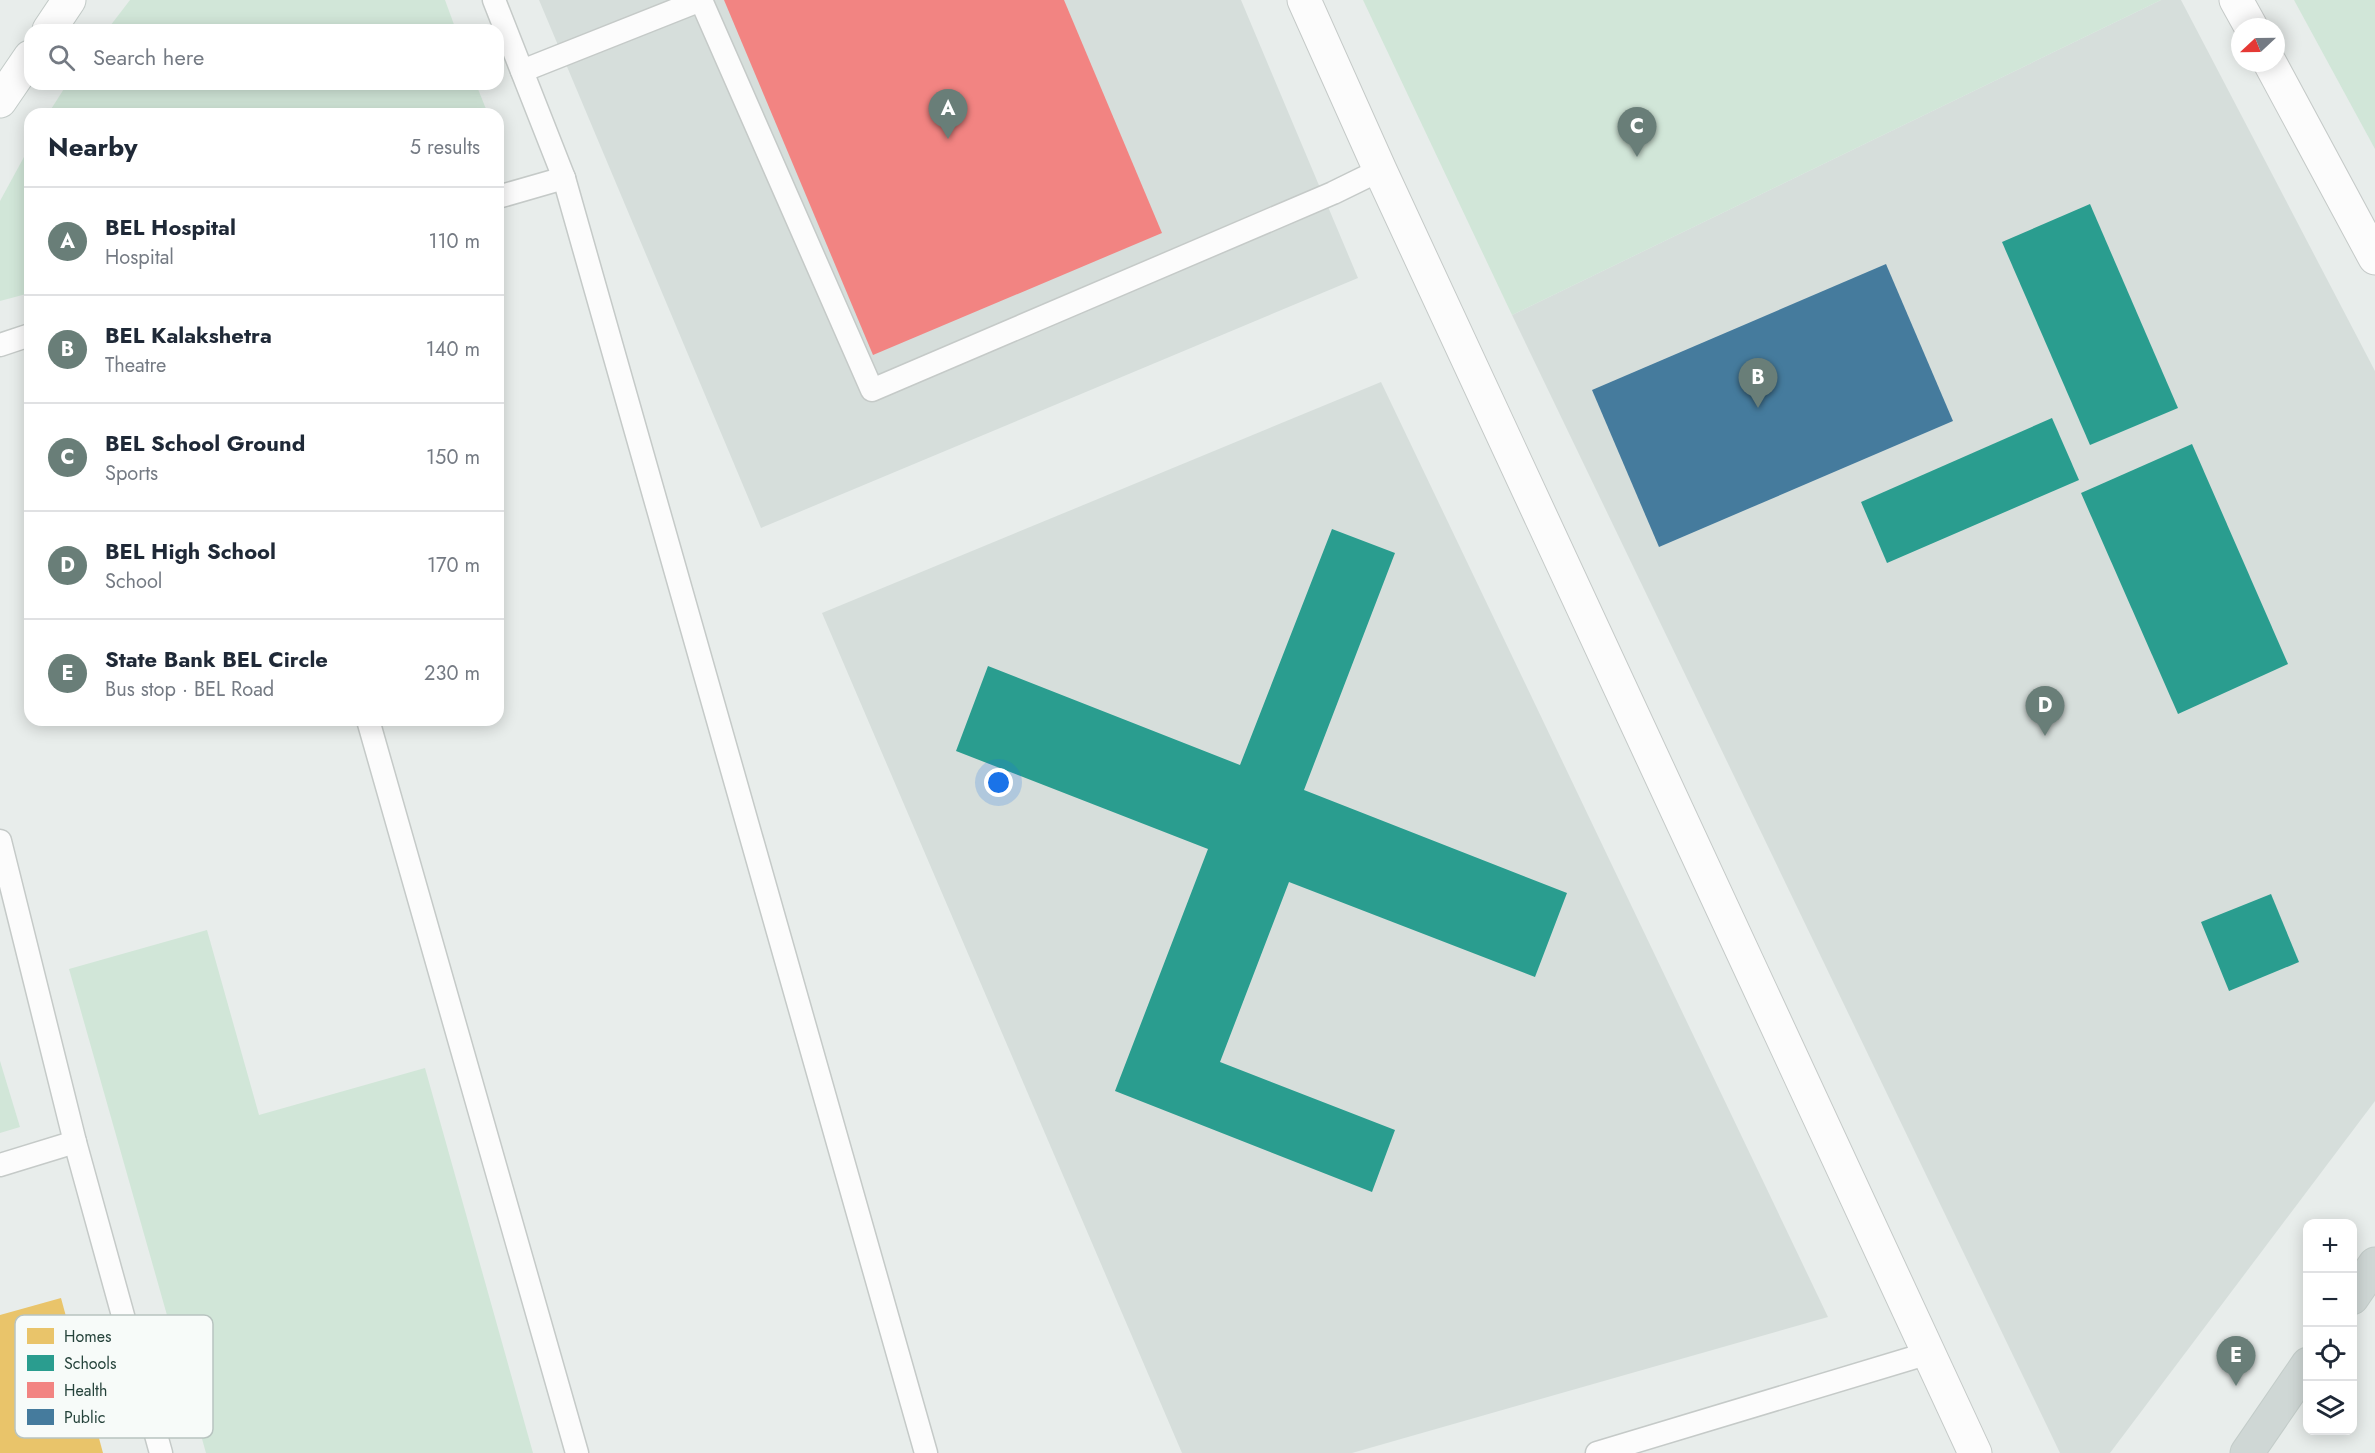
<!DOCTYPE html>
<html lang="en">
<head>
<meta charset="utf-8">
<style>
	:root { --surface:#fff; --page:#f6f6f7; --text:#1f2937; --muted:#747a83; --line:#e0e1e3; --accent:#697e78 }
	body { margin:0; font-family:Jost,sans-serif; background:var(--page); color:var(--text) }
	.controls { position:absolute; right:18px; bottom:18px; display:grid; overflow:hidden; border-radius:12px; box-shadow:0 3px 15px #0003 }
	.controls button { width:54px; height:54px; display:grid; place-items:center; padding:0; border:0; border-bottom:2px solid var(--line); background:var(--surface); color:var(--text); font:30px sans-serif }
	.compass { position:absolute; left:2231px; top:18px; width:54px; height:54px; border-radius:50%; background:var(--surface); box-shadow:0 3px 15px #0003; rotate:248deg }
	.you { position:absolute; left:999px; top:783px; width:21px; height:21px; margin:-15px; border:4px solid #fff; border-radius:50%; background:#1a73e8; box-shadow:0 0 0 9px #1a73e833 }
	.badge { display:grid; place-items:center; width:39px; height:39px; border-radius:50%; background:var(--accent); color:#fff; font-size:20px; font-weight:700 }
	.pin { position:absolute; translate:-50% -50px; filter:drop-shadow(0 2px 3px #0008) }
	.pin::after { content:''; position:absolute; top:32px; width:21px; height:18px; background:inherit; clip-path:polygon(0 0,100% 0,50% 100%) }
	.list { margin:0; padding:0; list-style:none }
	h2 { display:flex; justify-content:space-between; align-items:center; height:78px; margin:0; padding:0 24px; font-size:26px }
	h2 small { font-size:20px; font-weight:400; color:var(--muted) }
	.list li { display:grid; grid-template-columns:39px 1fr auto; gap:18px; align-items:center; box-sizing:border-box; height:108px; padding:0 24px; border-top:2px solid var(--line) }
	.list b { display:block; font-size:22px; white-space:nowrap }
	.list p { margin:0; font-size:20px; white-space:nowrap; color:var(--muted) }
	.list em { font-size:20px; font-style:normal; color:var(--muted) }
	.icon { flex:none; width:33px; height:33px; fill:none; stroke:currentColor; stroke-width:2; stroke-linecap:round; stroke-linejoin:round }
	.map { position:relative; flex:none; width:2375px; height:1453px; overflow:hidden }
	.search { position:absolute; background:var(--surface); box-shadow:0 3px 15px #0003; left:24px; top:24px; width:480px; height:66px; display:flex; align-items:center; gap:15px; box-sizing:border-box; padding:0 21px; border-radius:18px; color:var(--muted); font-size:22px }
	.panel { position:absolute; background:var(--surface); box-shadow:0 3px 15px #0003; left:24px; top:108px; width:480px; height:618px; border-radius:18px }
	.map>svg:first-child { display:block }
	.built { fill:#d6dedb }
	.green { fill:#d1e6d8 }
	.homes { fill:#e9c46a }
	.schools { fill:#2a9d8f }
	.health { fill:#f28482 }
	.public { fill:#457b9d }
	.lines { fill:none; stroke-linecap:round; stroke-linejoin:round }
	.lane-casing { stroke:#c5cac8; stroke-width:25 }
	.street-casing { stroke:#c5cac8; stroke-width:35 }
	.secondary-casing { stroke:#c3cbc8; stroke-width:35 }
	.primary-casing { stroke:#c3ccc9; stroke-width:35 }
	.lane { stroke:#fcfcfc; stroke-width:22 }
	.street { stroke:#fcfcfc; stroke-width:33 }
	.secondary { stroke:#fcfcfc; stroke-width:33 }
	.primary { stroke:#cfd7d5; stroke-width:33 }
	.key { fill:#f7fbf9; stroke:#b8c4c0; stroke-width:1.5 }
	.key-label { font-size:16px; fill:#24423a }
</style>
</head>
<body>
<div class="map">
<svg width="2375" height="1453" viewBox="0 0 2375 1453">
	<rect width="100%" height="100%" fill="#e8edeb"/>
	<!-- built -->
	<g class="built">
		<path d="M 539,0 L 1241,0 L 1358,278 L 761,528 Z"/>
		<path d="M 2161,0 L 2181,0 L 2375,371 L 2375,1101 L 2110,1453 L 2060,1453 L 1512,315 Z"/>
		<path d="M 1381,382 L 1828,1317 L 1352,1453 L 1182,1453 L 822,613 Z"/>
	</g>
	<!-- green -->
	<g class="green">
		<path d="M 130,0 L 445,0 L 456,30 L 107,30 Z"/>
		<path d="M 1363,0 L 2161,0 L 1512,315 Z"/>
		<path d="M 2294,0 L 2375,0 L 2375,149 Z"/>
		<path d="M 67,84 L 476,84 L 488,114 L 48,114 Z"/>
		<path d="M 30,146 L 30,293 L 0,301 L 0,201 Z"/>
		<path d="M 207,930 L 259,1115 L 425,1068 L 533,1453 L 206,1453 L 69,969 Z"/>
		<path d="M 0,1061 L 20,1127 L 0,1133 Z"/>
	</g>
	<!-- homes -->
	<path class="homes" d="M 61,1298 L 103,1453 L 0,1453 L 0,1315 Z"/>
	<!-- schools -->
	<g class="schools">
		<path d="M 2090,204 L 2178,408 L 2090,445 L 2002,242 Z"/>
		<path d="M 2052,418 L 2079,480 L 1887,563 L 1861,502 Z"/>
		<path d="M 2192,444 L 2288,664 L 2178,714 L 2081,493 Z"/>
		<path d="M 1332,529 L 1395,553 L 1304,790 L 1567,893 L 1535,977 L 1289,882 L 1220,1062 L 1395,1130 L 1372,1192 L 1115,1091 L 1208,849 L 956,751 L 988,666 L 1240,765 Z"/>
		<path d="M 2271,894 L 2299,962 L 2229,991 L 2201,922 Z"/>
	</g>
	<!-- health -->
	<path class="health" d="M 724,0 L 1064,0 L 1162,233 L 873,355 Z"/>
	<!-- public -->
	<path class="public" d="M 1886,264 L 1953,421 L 1659,547 L 1592,390 Z"/>
	<g class="lines">
		<defs>
			<g id="lane">
				<path d="M 494,0 L 564,178 L 926,1453"/>
				<path d="M 522,71 L 701,0 L 872,390 L 1333,193 L 1380,170"/>
				<path d="M 498,197 L 564,178"/>
				<path d="M 0,345 L 30,335"/>
				<path d="M 368,720 L 577,1453"/>
				<path d="M 0,841 L 75,1142 L 161,1453"/>
				<path d="M 0,1165 L 75,1142"/>
				<path d="M 1597,1453 L 1929,1353"/>
			</g>
			<g id="street">
				<path d="M 1304,0 L 1380,170 L 1975,1453"/>
				<path d="M 2236,0 L 2251,27"/>
				<path d="M 2270,63 L 2375,258"/>
			</g>
			<g id="secondary">
				<path d="M 49,30 L 69,0"/>
				<path d="M 0,101 L 30,57"/>
			</g>
			<g id="primary">
				<path d="M 2352,1298 L 2375,1264"/>
				<path d="M 2247,1453 L 2308,1364"/>
			</g>
		</defs>
		<!-- lane casing -->
		<use href="#lane" class="lane-casing"/>
		<!-- street casing -->
		<use href="#street" class="street-casing"/>
		<!-- secondary casing -->
		<use href="#secondary" class="secondary-casing"/>
		<!-- primary casing -->
		<use href="#primary" class="primary-casing"/>
		<!-- lane -->
		<use href="#lane" class="lane"/>
		<!-- street -->
		<use href="#street" class="street"/>
		<!-- secondary -->
		<use href="#secondary" class="secondary"/>
		<!-- primary -->
		<use href="#primary" class="primary"/>
	</g>
	<!-- legend -->
	<rect x="15" y="1315" width="198" height="123" rx="9" class="key"/>
	<rect x="27" y="1328" width="27" height="16" fill="#e9c46a"/>
	<rect x="27" y="1355" width="27" height="16" fill="#2a9d8f"/>
	<rect x="27" y="1382" width="27" height="16" fill="#f28482"/>
	<rect x="27" y="1409" width="27" height="16" fill="#457b9d"/>
	<g class="key-label">
		<text x="64" y="1342">Homes</text>
		<text x="64" y="1369">Schools</text>
		<text x="64" y="1396">Health</text>
		<text x="64" y="1423">Public</text>
	</g>
</svg>
<div class="controls">
<button>+</button>
<button>−</button>
<button><svg class="icon" aria-label="locate" viewBox="0 0 24 24"><circle cx="12" cy="12" r="6"/><path d="M12 2v4M12 18v4M2 12h4M18 12h4"/></svg></button>
<button><svg class="icon" aria-label="layers" viewBox="0 0 24 24"><path d="M12 4l9 5-9 5-9-5zM3 14l9 5 9-5"/></svg></button>
</div>
<svg class="compass" viewBox="-18 -18 36 36"><path d="M0-13l5 13h-10z" fill="#e53935"/><path d="M0 13l5-13h-10z" fill="#747a83"/></svg>
<div class="you"></div>
<div class="pin badge" style="left:948px;top:139px">A</div>
<div class="pin badge" style="left:1758px;top:408px">B</div>
<div class="pin badge" style="left:1637px;top:157px">C</div>
<div class="pin badge" style="left:2045px;top:736px">D</div>
<div class="pin badge" style="left:2236px;top:1386px">E</div>
<div class="search"><svg class="icon" aria-label="search" viewBox="0 0 24 24"><circle cx="10" cy="10" r="6"/><path d="M15 15l6 6"/></svg>Search here</div>
<section class="panel">
<h2>Nearby<small>5 results</small></h2>
<ul class="list">
<li><span class="badge">A</span><div><b>BEL Hospital</b><p>Hospital</p></div><em>110 m</em></li>
<li><span class="badge">B</span><div><b>BEL Kalakshetra</b><p>Theatre</p></div><em>140 m</em></li>
<li><span class="badge">C</span><div><b>BEL School Ground</b><p>Sports</p></div><em>150 m</em></li>
<li><span class="badge">D</span><div><b>BEL High School</b><p>School</p></div><em>170 m</em></li>
<li><span class="badge">E</span><div><b>State Bank BEL Circle</b><p>Bus stop · BEL Road</p></div><em>230 m</em></li>
</ul>
</section>
</div>
</body>
</html>
